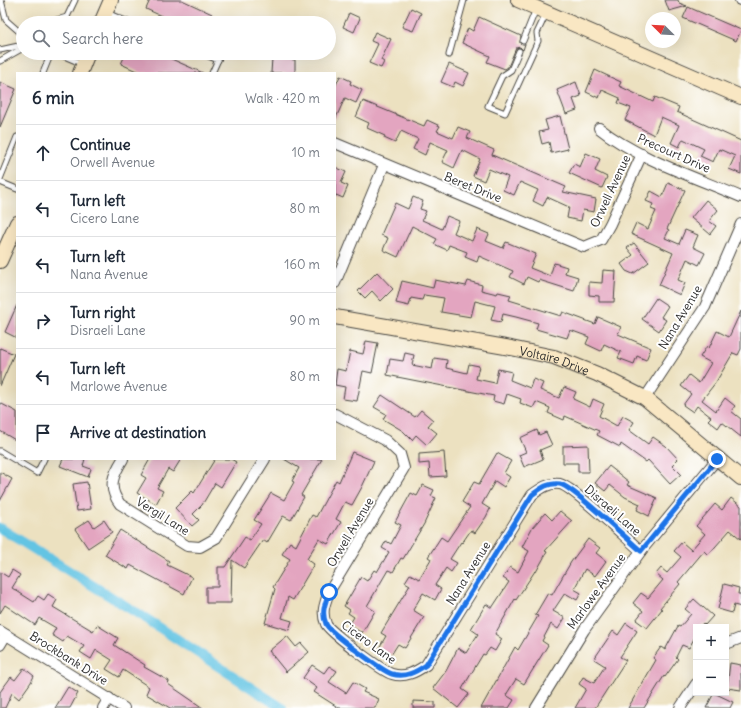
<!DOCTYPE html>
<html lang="en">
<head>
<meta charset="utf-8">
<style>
	:root { --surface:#fff; --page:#f6f6f7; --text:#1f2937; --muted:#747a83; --line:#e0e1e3 }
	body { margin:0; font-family:Delius,sans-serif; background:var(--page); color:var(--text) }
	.controls { position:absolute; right:12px; bottom:12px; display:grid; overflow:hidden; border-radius:0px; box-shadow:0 4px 16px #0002 }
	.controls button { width:36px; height:36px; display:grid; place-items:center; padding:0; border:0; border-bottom:1px solid var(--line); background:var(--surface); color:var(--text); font:20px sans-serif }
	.compass { position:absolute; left:645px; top:12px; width:36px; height:36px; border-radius:50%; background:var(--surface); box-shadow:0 4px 16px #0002; rotate:294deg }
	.stop { position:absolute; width:12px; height:12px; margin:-9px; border:3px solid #1a73e8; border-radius:50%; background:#fff }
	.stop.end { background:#1a73e8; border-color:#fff; box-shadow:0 1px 4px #0008 }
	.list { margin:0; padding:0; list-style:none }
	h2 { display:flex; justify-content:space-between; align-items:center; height:52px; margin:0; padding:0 16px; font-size:17px }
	h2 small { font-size:13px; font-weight:400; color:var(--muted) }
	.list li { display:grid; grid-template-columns:26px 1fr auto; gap:12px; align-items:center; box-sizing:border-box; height:56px; padding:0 16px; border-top:1px solid var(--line) }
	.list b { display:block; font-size:15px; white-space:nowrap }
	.list p { margin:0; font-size:13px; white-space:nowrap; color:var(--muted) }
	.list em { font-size:13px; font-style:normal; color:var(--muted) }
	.icon { flex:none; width:22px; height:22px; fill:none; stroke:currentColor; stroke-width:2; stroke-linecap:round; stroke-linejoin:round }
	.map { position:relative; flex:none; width:741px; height:708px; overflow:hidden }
	.search { position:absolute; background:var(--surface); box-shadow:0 4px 16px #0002; left:16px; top:16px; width:320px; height:44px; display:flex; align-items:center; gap:10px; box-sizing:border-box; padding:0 14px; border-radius:22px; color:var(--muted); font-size:15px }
	.panel { position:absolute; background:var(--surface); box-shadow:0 4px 16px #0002; left:16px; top:72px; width:320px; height:388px; border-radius:0px }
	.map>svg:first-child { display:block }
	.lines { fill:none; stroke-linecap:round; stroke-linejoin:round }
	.canal { stroke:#64c4e3; stroke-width:10 }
	.building { fill:#e3a5c0 }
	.lane-casing { stroke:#484641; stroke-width:7 }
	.street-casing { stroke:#484641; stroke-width:12 }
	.secondary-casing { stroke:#484641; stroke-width:16 }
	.lane { stroke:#fff; stroke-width:5 }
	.street { stroke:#fff; stroke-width:10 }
	.secondary { stroke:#f9e7c3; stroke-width:14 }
	.route { stroke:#1a73e8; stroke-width:5 }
	.labels { text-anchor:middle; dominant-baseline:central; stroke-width:4; stroke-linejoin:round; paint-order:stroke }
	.street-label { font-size:12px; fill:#2b2b2b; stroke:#fff }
</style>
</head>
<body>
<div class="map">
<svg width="741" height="708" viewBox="0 0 741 708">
	<rect width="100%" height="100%" fill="#fff"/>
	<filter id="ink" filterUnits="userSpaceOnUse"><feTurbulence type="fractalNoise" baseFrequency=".025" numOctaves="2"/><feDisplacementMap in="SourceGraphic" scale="8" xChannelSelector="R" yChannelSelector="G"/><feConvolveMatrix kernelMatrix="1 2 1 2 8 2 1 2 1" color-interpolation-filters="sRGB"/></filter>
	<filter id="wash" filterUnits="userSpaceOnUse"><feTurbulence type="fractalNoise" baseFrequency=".012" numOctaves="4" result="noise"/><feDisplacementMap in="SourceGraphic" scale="16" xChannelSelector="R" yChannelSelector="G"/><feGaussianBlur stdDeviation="0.9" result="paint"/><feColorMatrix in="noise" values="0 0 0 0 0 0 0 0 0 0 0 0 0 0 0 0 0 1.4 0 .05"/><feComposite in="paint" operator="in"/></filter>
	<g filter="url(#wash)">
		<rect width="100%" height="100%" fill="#ece1c0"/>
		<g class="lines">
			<!-- canal -->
			<path class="canal" d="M 0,528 L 145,618 L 282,708"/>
		</g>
		<g id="blocks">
			<!-- building -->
			<g class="building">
				<path d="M 150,0 L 182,0 L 212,14 L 208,23 L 177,23 L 146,9 Z"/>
				<path d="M 665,0 L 678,0 L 679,3 L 687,6 L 669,11 Z"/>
				<path d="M 688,7 L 741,30 L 736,41 L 683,18 Z"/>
				<path d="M 411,8 L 421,13 L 413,31 L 402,27 Z"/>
				<path d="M 349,13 L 360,18 L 354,32 L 343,27 Z"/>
				<path d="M 479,17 L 521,36 L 520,43 L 525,44 L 523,50 L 520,47 L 516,48 L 508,67 L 505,69 L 487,62 L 490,56 L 462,43 L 468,28 L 473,31 Z"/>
				<path d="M 375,32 L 391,39 L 381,60 L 384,62 L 381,68 L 369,63 L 378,44 L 371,41 Z"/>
				<path d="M 126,53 L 158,53 L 203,73 L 141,73 L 121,64 Z"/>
				<path d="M 272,58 L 295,60 L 295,73 L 271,73 Z"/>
				<path d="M 449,64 L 469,73 L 463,86 L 455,82 L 453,87 L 441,82 Z"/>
				<path d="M 595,70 L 621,82 L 619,86 L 653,102 L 655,97 L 679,107 L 677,112 L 741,141 L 741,174 L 729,169 L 735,156 L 719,149 L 713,162 L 700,156 L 704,149 L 683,139 L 679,147 L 671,143 L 679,125 L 661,117 L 654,135 L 625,120 L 631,108 L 618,103 L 620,98 L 602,90 L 599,98 L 586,92 Z"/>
				<path d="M 340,76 L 351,81 L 350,84 L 362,90 L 356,103 L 345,98 L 335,120 L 335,87 Z"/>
				<path d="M 0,82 L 16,89 L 0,127 Z"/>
				<path d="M 576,82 L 581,96 L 573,99 L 577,110 L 566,114 L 557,90 Z"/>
				<path d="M 363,101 L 424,126 L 427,120 L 440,126 L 437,131 L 453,138 L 458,127 L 470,132 L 467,138 L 494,150 L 492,155 L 566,187 L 563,192 L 596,199 L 594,212 L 583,210 L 581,221 L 567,218 L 569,207 L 547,197 L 543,206 L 533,201 L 538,190 L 520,182 L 514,195 L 503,190 L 508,177 L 489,169 L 484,181 L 473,176 L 480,159 L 462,150 L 454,168 L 442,162 L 448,150 L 430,142 L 425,155 L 413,149 L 418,139 L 401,131 L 395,143 L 384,138 L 385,136 L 367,128 L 369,123 L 356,117 Z"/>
				<path d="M 560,116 L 568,149 L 551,153 L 549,142 L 542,144 L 539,132 L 548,130 L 545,120 Z"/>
				<path d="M 586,153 L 600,159 L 595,171 L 607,177 L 602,188 L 569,173 L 574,164 L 580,167 Z"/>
				<path d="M 335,167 L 346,172 L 341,183 L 348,186 L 343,198 L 336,195 L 335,197 Z"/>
				<path d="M 668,183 L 685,190 L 667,229 L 669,230 L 665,238 L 679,244 L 685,230 L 698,235 L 693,247 L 705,253 L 699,265 L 687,259 L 678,280 L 685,283 L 680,295 L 659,285 L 673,253 L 631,234 L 636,223 L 648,229 L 656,211 L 651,209 L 653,204 L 646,201 L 651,191 L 662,197 Z"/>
				<path d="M 413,197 L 423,201 L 420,209 L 426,211 L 422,220 L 442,229 L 447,216 L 459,221 L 454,233 L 472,241 L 477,229 L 489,234 L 486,241 L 503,248 L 506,242 L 523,249 L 536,254 L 530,268 L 550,276 L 554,263 L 567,267 L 565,273 L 578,277 L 574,291 L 539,280 L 538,282 L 527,277 L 524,284 L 510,277 L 513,271 L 479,256 L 477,262 L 465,257 L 467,252 L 449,245 L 447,250 L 434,244 L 437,239 L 412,226 L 398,257 L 383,250 L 388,238 L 381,235 L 395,203 L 408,209 Z"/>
				<path d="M 706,200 L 718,210 L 709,221 L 716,226 L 710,234 L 691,218 Z"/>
				<path d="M 634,243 L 649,262 L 633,274 L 626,271 L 621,264 L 633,255 L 627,248 Z"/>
				<path d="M 603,270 L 616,271 L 614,302 L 599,302 L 599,296 L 589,295 L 589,282 L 602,283 Z"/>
				<path d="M 377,272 L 393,289 L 381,301 L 372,291 L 365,298 L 358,291 Z"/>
				<path d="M 435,280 L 466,286 L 468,281 L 482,285 L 481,290 L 497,294 L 498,292 L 511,295 L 509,300 L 561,316 L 563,312 L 595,324 L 598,317 L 621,327 L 618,334 L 651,348 L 646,360 L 637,356 L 634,364 L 618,358 L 621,352 L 604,344 L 601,351 L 586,344 L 589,337 L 570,330 L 567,338 L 536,329 L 538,323 L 516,317 L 503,314 L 501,322 L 491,320 L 495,306 L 475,301 L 471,317 L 441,312 L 444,298 L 424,295 L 422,300 L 411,298 L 409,306 L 396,303 L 402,281 L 433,288 Z"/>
				<path d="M 656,298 L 668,306 L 661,317 L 666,320 L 659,331 L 642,319 Z"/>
				<path d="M 17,305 L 17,338 L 5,332 Z"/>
				<path d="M 741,311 L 741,349 L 738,355 L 733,353 L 716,382 L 702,400 L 716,411 L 725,398 L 735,406 L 731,411 L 741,419 L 741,437 L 722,422 L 718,428 L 708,420 L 711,417 L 697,406 L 693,412 L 683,405 L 691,394 L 681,386 L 689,375 L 699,383 L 711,363 L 700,357 L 707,346 L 709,348 L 717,331 L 729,337 Z"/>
				<path d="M 366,341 L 378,343 L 372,373 L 363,371 L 357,401 L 343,399 L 345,387 L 335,385 L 337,369 L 346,371 L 350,351 L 363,354 Z"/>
				<path d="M 0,348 L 14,354 L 0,386 Z"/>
				<path d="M 405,353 L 414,355 L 412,365 L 432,369 L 434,358 L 447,360 L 446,368 L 467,373 L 469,364 L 479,366 L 476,379 L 495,383 L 498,369 L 512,372 L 510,380 L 530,388 L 533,379 L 543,383 L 540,390 L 559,398 L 564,387 L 576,392 L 573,399 L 590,407 L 593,399 L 604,404 L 599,416 L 617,426 L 623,416 L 634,422 L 629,430 L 648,444 L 653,437 L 666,446 L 678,459 L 672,465 L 681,474 L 670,484 L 648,460 L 646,462 L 621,444 L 620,447 L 597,435 L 599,431 L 565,416 L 564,420 L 548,413 L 550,408 L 536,402 L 533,408 L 520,403 L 521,399 L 507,394 L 504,404 L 493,401 L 494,396 L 387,375 L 390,359 L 403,361 Z"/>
				<path d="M 382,395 L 415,417 L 421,410 L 433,420 L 428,426 L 437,433 L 427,445 L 416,435 L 412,440 L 403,431 L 383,419 L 386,414 L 374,407 Z"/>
				<path d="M 0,403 L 17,412 L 17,441 L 0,431 Z"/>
				<path d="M 537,430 L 539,435 L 546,432 L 552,445 L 540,450 L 543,459 L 524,467 L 519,455 L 526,452 L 520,438 Z"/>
				<path d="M 588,445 L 589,472 L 578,472 L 578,463 L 563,463 L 563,446 Z"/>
				<path d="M 352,452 L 374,461 L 362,487 L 352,505 L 345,502 L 336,519 L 341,522 L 328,544 L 319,539 L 307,559 L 314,564 L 293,600 L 288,597 L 282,618 L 292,621 L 289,630 L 265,623 L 275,589 L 273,587 L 290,559 L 282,554 L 290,542 L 296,546 L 312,515 L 316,517 L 336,480 L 339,482 Z"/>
				<path d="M 444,452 L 446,476 L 430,477 L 429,463 L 419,464 L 419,454 Z"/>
				<path d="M 497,453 L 511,461 L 504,473 L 510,477 L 504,487 L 495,481 L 482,504 L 490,509 L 486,517 L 475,533 L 471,530 L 462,543 L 461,542 L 450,559 L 457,563 L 451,572 L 446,568 L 435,585 L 441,589 L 435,600 L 423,593 L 413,610 L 424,617 L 405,648 L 398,644 L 391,655 L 379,648 L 386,636 L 381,633 L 410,585 L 405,582 L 410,574 L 419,579 L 431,559 L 428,557 L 441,537 L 447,541 L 470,507 L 462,502 L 474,482 L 479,484 Z"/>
				<path d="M 63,459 L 85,459 L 83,466 L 91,469 L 88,477 L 60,466 Z"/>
				<path d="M 150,459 L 181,459 L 173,472 L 168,469 L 157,488 L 163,491 L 156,504 L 137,493 L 146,478 L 141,475 Z"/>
				<path d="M 215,459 L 231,459 L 236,462 L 221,487 L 215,483 L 202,505 L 193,514 L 199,520 L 192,526 L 175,508 L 192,491 L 194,493 Z"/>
				<path d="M 284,459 L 322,459 L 301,495 L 304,497 L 291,520 L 283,516 L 267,543 L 263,540 L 244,568 L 232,560 L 231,603 L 206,603 L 206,587 L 218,587 L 218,567 L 225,567 L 245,537 L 250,540 L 261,524 L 254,520 L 271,493 L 284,500 L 294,482 L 292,481 L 299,468 Z"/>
				<path d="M 609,466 L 629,482 L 627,485 L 657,498 L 649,516 L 637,510 L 640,504 L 625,497 L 610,485 L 605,491 L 595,483 Z"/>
				<path d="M 0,472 L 12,479 L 0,501 Z"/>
				<path d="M 87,482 L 91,509 L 77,511 L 73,484 Z"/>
				<path d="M 423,485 L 434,490 L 431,496 L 436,498 L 424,524 L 403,559 L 401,558 L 393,572 L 388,570 L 367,606 L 375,611 L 362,633 L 349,625 L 354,617 L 348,613 L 350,610 L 344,606 L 361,577 L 367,581 L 374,570 L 377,572 L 389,552 L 382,548 L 386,541 L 391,544 L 401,525 L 395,522 L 411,493 L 417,496 Z"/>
				<path d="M 731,498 L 741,506 L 741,539 L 730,530 L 708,555 L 704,551 L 678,582 L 680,584 L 660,608 L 662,609 L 647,628 L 636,620 L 643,611 L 633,603 L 641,593 L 648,598 L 663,580 L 656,574 L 661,568 L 667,573 L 681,557 L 674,551 L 682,542 L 691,550 L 705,534 L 696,526 L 715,504 L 722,510 Z"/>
				<path d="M 560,511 L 572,521 L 545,551 L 547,552 L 536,572 L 535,571 L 516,600 L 515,599 L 495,634 L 502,639 L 495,651 L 490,648 L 485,655 L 483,654 L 462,689 L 469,694 L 458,708 L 433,688 L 446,671 L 458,648 L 466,653 L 478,634 L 471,629 L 486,604 L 492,608 L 509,582 L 503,578 L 510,567 L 518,572 L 529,551 L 522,547 L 532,528 L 545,513 L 552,520 Z"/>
				<path d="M 89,520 L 94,527 L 104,520 L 112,532 L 88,548 L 75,529 Z"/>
				<path d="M 120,530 L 169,561 L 167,565 L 192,577 L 184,594 L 130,565 L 128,569 L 105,555 Z"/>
				<path d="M 588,539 L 600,548 L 596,553 L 606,561 L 595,576 L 585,569 L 574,589 L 581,593 L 577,600 L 565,593 L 553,611 L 565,618 L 558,629 L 551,624 L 542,641 L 548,645 L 524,684 L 516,679 L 506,695 L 514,700 L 509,708 L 481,708 L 515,647 L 518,650 L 538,616 L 535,615 L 548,593 L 552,595 L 571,562 Z"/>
				<path d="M 12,570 L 20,575 L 12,588 L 34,602 L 38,596 L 44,600 L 48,594 L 57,600 L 53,607 L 93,631 L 97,625 L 118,638 L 114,645 L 145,665 L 144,667 L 169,681 L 168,684 L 203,708 L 170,708 L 146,694 L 149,687 L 123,670 L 119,677 L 106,669 L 112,660 L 96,650 L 91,659 L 80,652 L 84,646 L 67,636 L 63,642 L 52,635 L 56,628 L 39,618 L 35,625 L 5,605 L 0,613 L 0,572 L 8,577 Z"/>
				<path d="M 724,584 L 739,588 L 738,594 L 741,594 L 741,607 L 734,605 L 732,613 L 718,609 Z"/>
				<path d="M 694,599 L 713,616 L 705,625 L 703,623 L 700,627 L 696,627 L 696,635 L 689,648 L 682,645 L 676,657 L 678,659 L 665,677 L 664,676 L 644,708 L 628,708 L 656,660 L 653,658 L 661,647 L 665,650 L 678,626 L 680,627 L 691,614 L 685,609 Z"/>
				<path d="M 626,623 L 637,631 L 620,657 L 626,660 L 595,708 L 575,708 L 586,689 L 579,684 L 583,677 L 594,683 L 605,666 L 594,659 L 613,631 L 618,635 Z"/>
				<path d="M 287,636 L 296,647 L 301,643 L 309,652 L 286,672 L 269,651 Z"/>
				<path d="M 730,663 L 741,665 L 741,690 L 727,688 Z"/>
				<path d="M 312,665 L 324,673 L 329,666 L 337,671 L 329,682 L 346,693 L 353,682 L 365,689 L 363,692 L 379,699 L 375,708 L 339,708 L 314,692 L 317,688 L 303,678 Z"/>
				<path d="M 24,668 L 34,676 L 31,682 L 19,699 L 12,693 L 5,708 L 0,708 L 0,692 L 11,677 L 15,680 Z"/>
				<path d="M 68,687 L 78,693 L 70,708 L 55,708 Z"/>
				<path d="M 714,693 L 733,702 L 730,708 L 706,708 Z"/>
				<path d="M 413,701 L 435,702 L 435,708 L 413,708 Z"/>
			</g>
		</g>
	</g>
	<g filter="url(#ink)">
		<use href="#blocks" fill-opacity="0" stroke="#484641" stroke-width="1"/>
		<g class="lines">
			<defs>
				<g id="lane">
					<path d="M 1,0 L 6,20 L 23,35"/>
					<path d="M 107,13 L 130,23"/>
					<path d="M 46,23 L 67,17"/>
					<path d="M 64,23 L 75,0"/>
					<path d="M 523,41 L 536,9"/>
					<path d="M 0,50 L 23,45"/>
					<path d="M 519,51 L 511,70 L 502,76 L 488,106 L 505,113 L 538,41 L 537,33 L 546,14"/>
					<path d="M 57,53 L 83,64"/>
					<path d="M 201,53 L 218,60"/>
					<path d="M 449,55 L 464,0"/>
					<path d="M 0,61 L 23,48"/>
					<path d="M 43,73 L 51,53"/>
					<path d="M 212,73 L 221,53"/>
					<path d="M 0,179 L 17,137"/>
					<path d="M 0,182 L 17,189"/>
					<path d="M 0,451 L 37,473 L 44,459"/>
				</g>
				<g id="street">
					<path d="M 740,0 L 741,0"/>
					<path d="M 599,128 C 636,158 697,178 741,197"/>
					<path d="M 335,143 L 584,247 L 601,240 L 610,224 L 642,154"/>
					<path d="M 335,283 L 384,165"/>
					<path d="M 645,398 L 705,307 L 741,224"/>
					<path d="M 335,414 L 385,440 L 400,454 L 404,468 L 329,592 C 325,603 321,612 326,624 C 328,631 384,672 392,674 C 405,678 416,672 426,665 L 532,495 C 540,489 549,482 560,484 C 573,487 627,539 641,551"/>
					<path d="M 123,459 C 113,475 107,487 120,504 L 187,546 L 200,547 L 216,538 L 265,459"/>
					<path d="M 0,631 L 124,708"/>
					<path d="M 726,644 L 741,638"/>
					<path d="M 0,645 L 6,635"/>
					<path d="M 103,708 L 109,698"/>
					<path d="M 536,708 L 584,630 L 641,551 L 717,459"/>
					<path d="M 680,708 L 696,684"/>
				</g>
				<g id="secondary">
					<path d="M 518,0 L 741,97"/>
					<path d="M 101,23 L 111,0"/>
					<path d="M 80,73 L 88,53"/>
					<path d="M 0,261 L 17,223"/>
					<path id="s1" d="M 335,317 L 511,348 L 554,357 L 597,374 L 645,398 L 741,478"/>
				</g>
			</defs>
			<!-- lane casing -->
			<use href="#lane" class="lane-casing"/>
			<!-- street casing -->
			<use href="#street" class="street-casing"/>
			<!-- secondary casing -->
			<use href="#secondary" class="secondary-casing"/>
			<!-- lane -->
			<use href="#lane" class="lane"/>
			<!-- street -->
			<use href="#street" class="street"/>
			<!-- secondary -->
			<use href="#secondary" class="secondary"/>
		</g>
	</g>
	<g class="lines" filter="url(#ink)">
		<!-- route -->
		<path class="route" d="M 329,592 C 325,604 321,612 326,624 C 328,631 384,672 392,674 C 405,678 416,672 426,665 L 532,495 C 540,489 548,482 560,484 C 573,487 627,539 641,551 L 717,459"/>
	</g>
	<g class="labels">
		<!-- street labels -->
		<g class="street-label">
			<text transform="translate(674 153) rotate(24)">Precourt Drive</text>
			<text transform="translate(473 187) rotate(22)">Beret Drive</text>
			<text transform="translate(610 191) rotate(-65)">Orwell Avenue</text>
			<text transform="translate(680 317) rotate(-59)">Nana Avenue</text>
			<text stroke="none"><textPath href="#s1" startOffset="224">Voltaire Drive</textPath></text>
			<text transform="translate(613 510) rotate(41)">Disraeli Lane</text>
			<text transform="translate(163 516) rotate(32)">Vergil Lane</text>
			<text transform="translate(350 532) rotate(-59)">Orwell Avenue</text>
			<text transform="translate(468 573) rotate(-58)">Nana Avenue</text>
			<text transform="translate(596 591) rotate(-54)">Marlowe Avenue</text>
			<text transform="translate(369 642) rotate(36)">Cicero Lane</text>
			<text transform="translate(69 658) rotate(32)">Brockbank Drive</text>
		</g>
	</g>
</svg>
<div class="controls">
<button>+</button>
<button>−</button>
</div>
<svg class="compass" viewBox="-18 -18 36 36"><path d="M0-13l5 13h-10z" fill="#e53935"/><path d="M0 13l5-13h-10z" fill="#747a83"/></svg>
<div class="stop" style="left:329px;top:592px"></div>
<div class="stop end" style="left:717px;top:459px"></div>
<div class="search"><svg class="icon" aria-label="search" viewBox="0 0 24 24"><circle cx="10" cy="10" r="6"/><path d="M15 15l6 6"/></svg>Search here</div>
<section class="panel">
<h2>6 min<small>Walk · 420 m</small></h2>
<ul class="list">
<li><svg class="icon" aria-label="ahead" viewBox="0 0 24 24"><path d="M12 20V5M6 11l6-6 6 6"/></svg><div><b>Continue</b><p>Orwell Avenue</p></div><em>10 m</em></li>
<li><svg class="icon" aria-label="left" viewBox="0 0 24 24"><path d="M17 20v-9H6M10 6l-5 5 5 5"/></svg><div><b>Turn left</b><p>Cicero Lane</p></div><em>80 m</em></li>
<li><svg class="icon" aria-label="left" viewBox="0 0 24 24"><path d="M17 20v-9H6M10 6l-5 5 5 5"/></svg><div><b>Turn left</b><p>Nana Avenue</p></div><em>160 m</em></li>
<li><svg class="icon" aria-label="right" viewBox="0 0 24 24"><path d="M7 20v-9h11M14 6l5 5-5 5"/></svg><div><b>Turn right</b><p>Disraeli Lane</p></div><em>90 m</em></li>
<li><svg class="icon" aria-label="left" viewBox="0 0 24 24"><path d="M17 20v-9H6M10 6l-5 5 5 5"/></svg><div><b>Turn left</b><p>Marlowe Avenue</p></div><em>80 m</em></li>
<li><svg class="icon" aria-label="arrive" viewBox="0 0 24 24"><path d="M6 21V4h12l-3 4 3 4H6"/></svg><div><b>Arrive at destination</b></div></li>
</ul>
</section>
</div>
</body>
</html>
